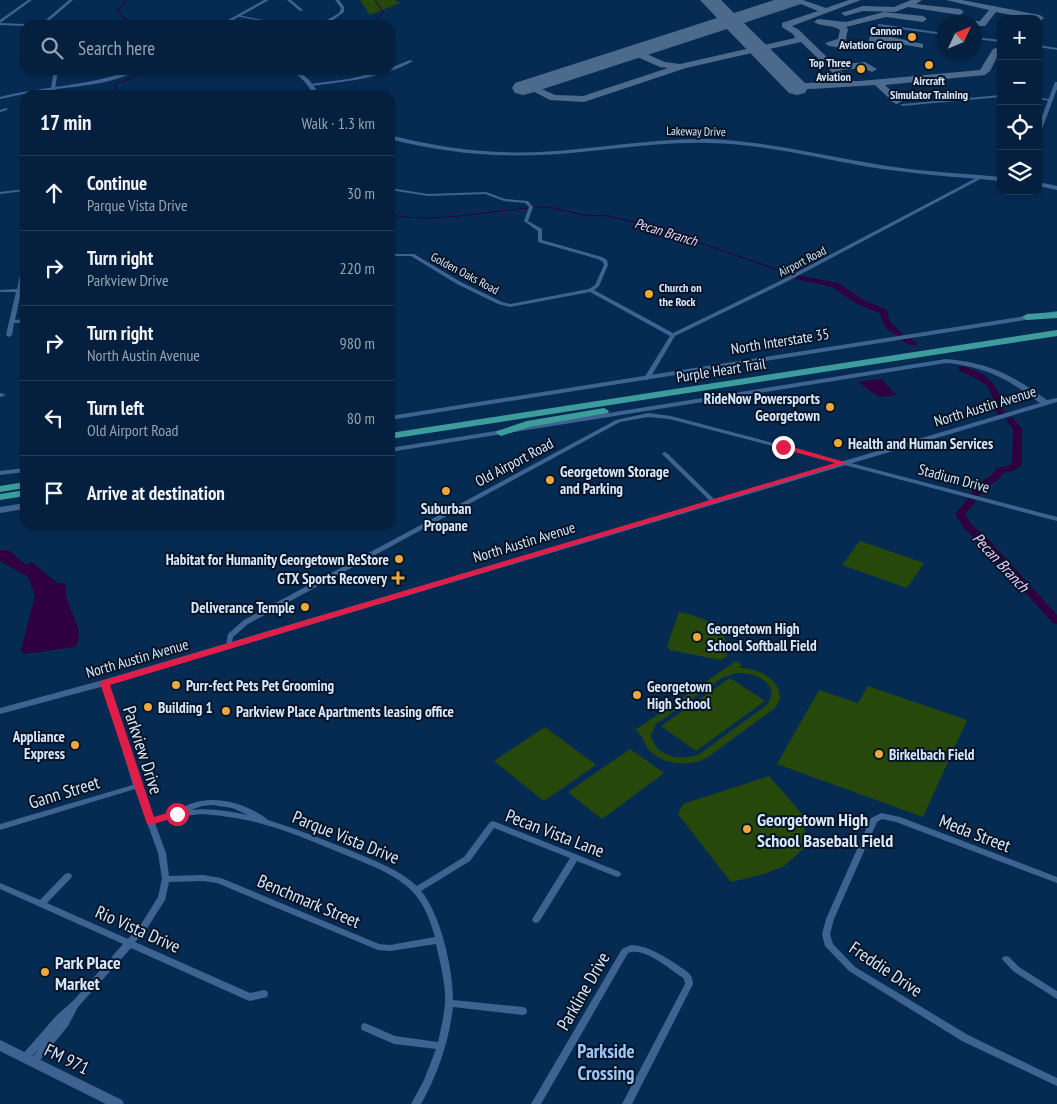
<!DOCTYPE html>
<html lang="en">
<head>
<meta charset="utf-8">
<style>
	:root { --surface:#04203e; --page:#122d49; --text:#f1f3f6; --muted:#97a3b0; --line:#253e58 }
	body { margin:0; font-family:"PT Sans Narrow",sans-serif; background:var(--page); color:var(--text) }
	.controls { position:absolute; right:15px; top:15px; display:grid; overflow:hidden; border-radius:10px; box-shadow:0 1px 4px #0004 }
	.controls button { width:45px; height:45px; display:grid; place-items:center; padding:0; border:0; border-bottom:1px solid var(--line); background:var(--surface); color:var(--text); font:25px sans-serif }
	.compass { position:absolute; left:937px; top:15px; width:45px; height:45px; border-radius:50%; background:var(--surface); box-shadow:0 1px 4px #0004; rotate:46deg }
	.stop { position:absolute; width:15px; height:15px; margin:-11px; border:4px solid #e11d48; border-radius:50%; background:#fff }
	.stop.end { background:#e11d48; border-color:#fff; box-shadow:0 1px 5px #0008 }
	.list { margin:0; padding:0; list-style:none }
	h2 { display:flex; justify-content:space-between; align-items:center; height:65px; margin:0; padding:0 20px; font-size:21px }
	h2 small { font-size:16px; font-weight:400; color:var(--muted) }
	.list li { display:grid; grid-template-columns:32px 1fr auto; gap:15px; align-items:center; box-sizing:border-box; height:75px; padding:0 20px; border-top:1px solid var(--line) }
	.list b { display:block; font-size:19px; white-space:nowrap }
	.list p { margin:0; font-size:16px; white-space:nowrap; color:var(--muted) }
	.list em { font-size:16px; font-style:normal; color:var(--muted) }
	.icon { flex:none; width:28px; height:28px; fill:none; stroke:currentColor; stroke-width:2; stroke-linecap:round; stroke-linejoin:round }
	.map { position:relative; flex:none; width:1057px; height:1104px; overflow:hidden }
	.search { position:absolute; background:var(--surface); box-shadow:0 1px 4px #0004; left:20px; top:20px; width:375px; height:55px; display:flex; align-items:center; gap:12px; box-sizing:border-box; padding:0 18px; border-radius:15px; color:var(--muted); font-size:19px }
	.panel { position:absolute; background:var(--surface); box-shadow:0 1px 4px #0004; left:20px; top:90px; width:375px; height:440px; border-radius:15px }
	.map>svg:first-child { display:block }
	.green { fill:#27480b; fill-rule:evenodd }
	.water { fill:#2e003f }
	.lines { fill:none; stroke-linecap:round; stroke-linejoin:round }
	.stream { stroke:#2e003f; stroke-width:1 }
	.river { fill:#2e003f; fill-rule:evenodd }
	.taxiway { fill:#4c6a8c; fill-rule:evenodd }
	.runway { fill:#4c6a8c; fill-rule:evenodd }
	.minor { fill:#3f6390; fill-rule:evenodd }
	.tertiary { fill:#3f6390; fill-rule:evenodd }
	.secondary { fill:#3f6390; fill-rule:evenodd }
	.motorway { fill:#3d9d9c; fill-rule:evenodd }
	.route { fill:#e11d48 }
	.poi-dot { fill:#eda83c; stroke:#061426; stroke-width:2 }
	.labels { text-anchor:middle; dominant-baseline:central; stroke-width:4; stroke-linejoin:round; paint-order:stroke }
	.far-poi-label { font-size:12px; font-weight:bold; fill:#d7e7fc; stroke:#061426; text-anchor:end }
	.far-street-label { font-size:12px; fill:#d7e7fc; stroke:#061426 }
	.far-water-label { font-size:14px; font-style:italic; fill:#edcffc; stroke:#061426 }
	.street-label { font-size:15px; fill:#d7e7fc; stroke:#061426 }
	.poi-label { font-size:15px; font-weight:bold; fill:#d7e7fc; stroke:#061426; text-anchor:start }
	.water-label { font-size:16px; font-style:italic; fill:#edcffc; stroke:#061426 }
	.near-street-label { font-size:18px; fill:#d7e7fc; stroke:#061426 }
	.near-poi-label { font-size:18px; font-weight:bold; fill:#d7e7fc; stroke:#061426; text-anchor:start }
	.near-neighbourhood-label { font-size:19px; font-weight:bold; fill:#9ec6f9; stroke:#061426 }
</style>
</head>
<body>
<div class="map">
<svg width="1057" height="1104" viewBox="0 0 1057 1104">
	<rect width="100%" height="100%" fill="#062b53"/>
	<!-- green -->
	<g class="green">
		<path d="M 360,0 L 395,0 L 400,3 L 370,15 Z"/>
		<path d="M 860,541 L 924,563 L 907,588 L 842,565 Z"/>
		<path d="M 679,612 C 701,616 732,628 727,656 L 721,660 L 670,650 L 667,646 Z"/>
		<path d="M 736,661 L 742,665 L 738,668 C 757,668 780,677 780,699 L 775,708 L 708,757 C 691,767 665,766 650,751 C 643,743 644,736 635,730 ZM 736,673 C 751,673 768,677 772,693 L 768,704 L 698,755 C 681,761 655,757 651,735 L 656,724 L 722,678 Z"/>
		<path d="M 730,678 L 765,701 L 696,751 L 661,726 Z"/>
		<path d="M 868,686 L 967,720 L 923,817 L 777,764 L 819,690 L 858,703 Z"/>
		<path d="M 545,727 L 596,765 L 544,801 L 494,761 Z"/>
		<path d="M 630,749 L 664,773 L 602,819 L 568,792 Z"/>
		<path d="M 769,776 L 802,814 L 806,838 L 803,849 L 784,866 L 764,874 L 731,882 L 678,814 L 683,804 Z"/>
	</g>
	<!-- water -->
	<g class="water">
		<path d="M 882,379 L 896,395 L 879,397 L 858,382 Z"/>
		<path d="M 0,550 L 8,550 L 26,565 L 32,562 L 56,582 L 66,584 C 61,605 89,629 75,647 L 23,654 L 21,650 L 35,596 L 28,577 L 0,561 Z"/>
	</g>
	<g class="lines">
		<!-- stream -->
		<g class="stream">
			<path d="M 117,12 L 126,0"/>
			<path d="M 118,13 L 134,25"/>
			<path d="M 372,25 L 383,12 L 375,0"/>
			<path d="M 114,70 L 117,75"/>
			<path d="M 116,95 L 115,84 L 154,70"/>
			<path d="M 535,207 L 549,207 L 583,215 L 609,216 L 651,226 L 793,275"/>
			<path d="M 390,215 C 437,223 481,212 528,208"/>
		</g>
		<!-- river -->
		<g class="river">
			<path d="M 796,275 L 838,283 L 863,300 L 887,310 L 890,322 L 903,334 L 899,336 C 888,332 882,325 880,313 L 857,304 L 832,287 L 796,279 Z"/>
			<path d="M 902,336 L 908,336 L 917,343 L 916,345 L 910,345 L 902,340 Z"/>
			<path d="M 962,366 C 990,374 998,384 1004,412 L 1003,414 L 1000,415 L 996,412 C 990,383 986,382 959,371 L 959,367 Z"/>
			<path d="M 1010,417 L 1013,418 L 1022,429 L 1022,464 L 1014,471 L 1003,473 L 998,480 L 987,486 L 977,498 L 971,498 L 969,496 L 981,482 L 991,476 L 997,468 L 1008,466 L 1012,463 L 1013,429 L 1006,420 Z"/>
			<path d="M 971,498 L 976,501 L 965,514 L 972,525 L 988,539 L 1057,615 L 1057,624 L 1053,623 L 980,543 L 965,529 L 955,514 L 968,499 Z"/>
		</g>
		<!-- taxiway -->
		<g class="taxiway">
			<path d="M 791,0 L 803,0 L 826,8 L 849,0 L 861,0 L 792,26 L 799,30 L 835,65 L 865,62 L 877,69 L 872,72 L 863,68 L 840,70 L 845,75 L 841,81 L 860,81 L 980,70 L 993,49 L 996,48 L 1000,51 L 990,71 L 985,75 L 885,85 L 902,101 L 897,104 L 894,103 L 875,85 L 812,89 L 791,88 L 791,84 L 824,82 L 835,75 L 801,42 L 686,68 L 584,102 L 550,100 L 523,86 L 528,83 L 531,84 L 555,95 L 583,96 L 668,68 L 660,67 L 633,55 L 632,53 L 636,48 L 642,48 L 642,52 L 665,62 L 680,64 L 795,38 L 793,34 L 782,27 L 782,23 L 818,11 Z"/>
			<path d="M 911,0 L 922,0 L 916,4 L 960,9 L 964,12 L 960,15 L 908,7 L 895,12 L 863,11 L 845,16 L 841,13 L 863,6 L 894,7 Z"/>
			<path d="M 946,0 L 962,0 L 1040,15 L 1044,18 L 1040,21 L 996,12 L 985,26 L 974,26 L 974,22 L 970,22 L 971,21 L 980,21 L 989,10 Z"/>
			<path d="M 884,12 L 923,16 L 927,19 L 923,22 L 886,17 L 846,27 L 848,29 L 845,43 L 868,44 L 870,36 L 878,34 L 923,44 L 923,48 L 878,40 L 876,47 L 859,50 L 829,46 L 825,43 L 838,39 L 840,30 C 832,24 821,27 814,22 L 818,19 L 846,22 Z"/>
		</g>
		<!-- runway -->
		<path class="runway" d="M 700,0 L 721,0 L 734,13 L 774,0 L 804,0 L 801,4 L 744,23 L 805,83 L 808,88 L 805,93 L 797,95 L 789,93 L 727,29 L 531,93 L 523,95 L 515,93 L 512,88 L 515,83 L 717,18 Z"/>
		<!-- minor -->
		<g class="minor">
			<path d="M 28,0 L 32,0 L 0,23 L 0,20 Z"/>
			<path d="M 69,0 L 73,0 L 44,25 L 40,25 Z"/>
			<path d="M 287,0 L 291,0 L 303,10 L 300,11 Z"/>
			<path d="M 335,0 L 339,0 L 344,7 L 344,12 L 333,20 L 316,25 L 277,24 L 236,16 L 238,15 C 263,20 311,32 334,16 C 338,14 340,13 341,8 Z"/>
			<path d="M 879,24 L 944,33 L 944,35 L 878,26 L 878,24 Z"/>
			<path d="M 974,37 L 1001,40 L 1001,42 L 974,39 Z"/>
			<path d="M 1038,45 L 1057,48 L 1057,50 L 1038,47 Z"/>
			<path d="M 410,60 L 413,61 C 384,78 343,82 310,86 L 308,85 L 310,84 L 349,79 L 385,70 L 390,70 L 390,68 Z"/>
			<path d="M 54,70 L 58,70 L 54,95 L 50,95 Z"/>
			<path d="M 1001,95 L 1001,97 L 902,106 L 900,105 L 902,104 Z"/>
			<path d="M 1038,97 L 1053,100 L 1051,101 L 1038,99 Z"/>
			<path d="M 6,108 L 7,108 L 7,110 L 0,112 L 0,110 Z"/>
			<path d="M 980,176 L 984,177 L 788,281 L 675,336 L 650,378 L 647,380 L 644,378 L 670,336 L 590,292 L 510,307 L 498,304 L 457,284 L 411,256 L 390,256 L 390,254 L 414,254 L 461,282 L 502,302 L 510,304 L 589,289 L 595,285 L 604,265 L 603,262 L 598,259 L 538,242 L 538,231 L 524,221 L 529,207 L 525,203 L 504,201 L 485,194 L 428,196 L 390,190 L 390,188 L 428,194 L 486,192 L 505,199 L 528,201 L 533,207 L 528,221 L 542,229 L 542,240 L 602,257 L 607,260 L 608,265 L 599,286 L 594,290 L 673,333 L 784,279 Z"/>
			<path d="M 25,189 L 25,191 L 0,194 L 0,192 Z"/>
			<path d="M 23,260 L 25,260 L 25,272 L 21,289 L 25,289 L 25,291 L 21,292 L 15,320 L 25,319 L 25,323 L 14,323 L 12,335 L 9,337 L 6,335 L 16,292 L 0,292 L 0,290 L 17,289 Z"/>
			<path d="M 0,393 L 4,394 L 5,395 L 4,396 L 0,397 Z"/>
			<path d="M 648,413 L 671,416 L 845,462 L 846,463 L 845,464 L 841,464 L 669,419 L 648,417 L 620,422 L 248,624 L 233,637 L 231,648 L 229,648 L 226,646 L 228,634 L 244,620 L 616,420 Z"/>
			<path d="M 665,452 L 667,453 L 715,500 L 716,501 L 715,502 L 711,502 L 663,455 L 662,454 L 663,453 Z"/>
			<path d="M 103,681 L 107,681 L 108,683 L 141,786 L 153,818 C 160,816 169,814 176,811 C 180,809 185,806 190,804 C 209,797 229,800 248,808 C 254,811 263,815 268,820 C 297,829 324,840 352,851 C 375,861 398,869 417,886 L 464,857 L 490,822 L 493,821 L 620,872 L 621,874 L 620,876 L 617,877 L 577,861 L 539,922 L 536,923 L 533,922 L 532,920 L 533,918 L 570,858 L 494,828 L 470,861 L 421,891 C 441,915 453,969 453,1000 L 523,1007 L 526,1008 L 527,1011 L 526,1014 L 523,1015 L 453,1007 C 449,1041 438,1074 421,1104 L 411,1104 L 424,1080 L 436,1049 L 394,1044 L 362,1030 L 361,1027 L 362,1024 L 365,1023 L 395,1036 L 438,1042 C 441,1029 444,1016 445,1003 C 446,983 440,963 436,944 L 390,951 L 378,950 L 217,883 L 203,881 L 169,882 L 165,900 L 146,930 L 135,942 L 250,993 L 264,990 L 267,991 L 268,994 L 267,997 L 250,1001 L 247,1000 L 131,948 L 78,1007 L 68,1026 L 36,1065 L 33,1066 L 30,1065 L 29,1062 L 39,1048 C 34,1053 29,1063 22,1061 L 21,1058 L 22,1055 L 56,1016 L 74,1000 L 123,944 L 0,889 L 0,883 L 40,900 L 65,874 L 68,873 L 71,874 L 72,876 L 71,878 L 47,903 L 128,939 L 140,926 L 158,897 L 162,879 L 158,853 L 135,789 L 0,830 L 0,824 L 133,785 L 102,683 ZM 212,805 L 232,808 L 248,815 C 229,811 210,808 191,810 L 202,806 ZM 201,814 C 210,815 219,815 228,817 C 270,822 309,840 348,856 C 370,865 393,873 411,890 C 424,903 430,920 435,937 L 390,945 L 379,944 L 221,878 L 203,875 L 169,876 L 166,853 L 155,823 L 176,817 Z"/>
			<path d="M 881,813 L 900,817 L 1057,877 L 1057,883 L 896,822 L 882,819 L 877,822 L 834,919 L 830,934 L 833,944 L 855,967 L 968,1035 L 1057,1078 L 1057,1086 L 962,1041 L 849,971 L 825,946 L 822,934 L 826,919 L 870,820 L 871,818 Z"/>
			<path d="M 631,945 C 649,946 664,956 679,966 C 683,969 689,972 691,976 C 692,978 693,982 693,984 L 632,1104 L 622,1104 L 685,984 L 684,979 L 682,977 C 669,969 644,946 628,953 L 541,1104 L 531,1104 L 622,949 Z"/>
			<path d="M 1006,956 L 1009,957 L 1019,967 L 1057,991 L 1057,999 L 1013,971 L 1002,959 L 1003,957 Z"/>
		</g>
		<!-- tertiary -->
		<g class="tertiary">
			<path d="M 264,0 L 269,0 L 224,25 L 219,25 Z"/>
			<path d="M 132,70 L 138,70 C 114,84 78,86 50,90 C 33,92 17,95 0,99 L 0,97 C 44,86 89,86 132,70 Z"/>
			<path d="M 1055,82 L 1057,82 L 1057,89 L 1040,134 L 1038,135 L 1038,127 Z"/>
			<path d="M 843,461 L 1057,517 L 1057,521 L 841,464 L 840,463 L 841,462 Z"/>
		</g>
		<!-- secondary -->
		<g class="secondary">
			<path d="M 0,23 L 25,24 L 27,25 L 25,25 L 25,26 L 0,25 Z"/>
			<path d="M 292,70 L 298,70 L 310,81 L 320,95 L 314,95 L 306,83 Z"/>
			<path d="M 390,135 C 439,148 489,154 540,152 C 596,149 652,138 709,139 C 763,141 816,154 869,163 C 913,171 957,173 1001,177 L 1001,181 C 957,177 913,174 869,167 C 816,158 763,144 709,143 C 652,141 596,153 540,155 C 489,157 439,152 390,139 Z"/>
			<path d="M 1038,182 L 1057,186 L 1057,190 L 1038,186 Z"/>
			<path d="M 1057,311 L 1057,315 L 390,420 L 390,416 Z"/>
			<path d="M 946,359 C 990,363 1012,375 1047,400 L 1057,398 L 1057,402 L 108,685 L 0,714 L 0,708 L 103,680 L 1040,403 C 1008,379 987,367 946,363 L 390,452 L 390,448 Z"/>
			<path d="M 25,468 L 25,472 L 0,475 L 0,471 Z"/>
			<path d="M 25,503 L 25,509 L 0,513 L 0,507 Z"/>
			<path d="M 0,1040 L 122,1100 L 124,1104 L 106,1104 L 0,1051 Z"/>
		</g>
		<!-- motorway -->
		<g class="motorway">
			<path d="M 1057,312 L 1057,318 L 1027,320 L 1022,317 L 1027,314 Z"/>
			<path d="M 1057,330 L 1057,336 L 390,439 L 390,433 Z"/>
			<path d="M 604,408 L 609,411 L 608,413 L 529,427 L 501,436 L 496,433 L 497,431 L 527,421 Z"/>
			<path d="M 25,482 L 25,488 L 0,492 L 0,486 Z"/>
			<path d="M 25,490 L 25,496 L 0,500 L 0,494 Z"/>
		</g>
	</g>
	<!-- route -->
	<path class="route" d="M 783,444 L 847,463 L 110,685 L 154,817 L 177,810 L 182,814 L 180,816 L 150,825 L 147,824 L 100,683 L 101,681 L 835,463 L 780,448 L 779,447 Z"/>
	<!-- markers -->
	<g class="poi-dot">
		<circle cx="912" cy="37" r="5"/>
		<circle cx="929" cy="65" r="5"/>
		<circle cx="861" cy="69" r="5"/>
		<circle cx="649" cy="294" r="5"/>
		<circle cx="830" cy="407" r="5"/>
		<circle cx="838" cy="443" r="5"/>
		<circle cx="550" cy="480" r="5"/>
		<circle cx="446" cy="491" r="5"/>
		<circle cx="399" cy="559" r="5"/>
		<path d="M395.5 570.5h5v5h5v5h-5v5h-5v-5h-5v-5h5z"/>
		<circle cx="305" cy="607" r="5"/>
		<circle cx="697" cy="637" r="5"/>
		<circle cx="176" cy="685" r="5"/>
		<circle cx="637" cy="695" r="5"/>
		<circle cx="148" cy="707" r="5"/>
		<circle cx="226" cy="711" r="5"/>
		<circle cx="75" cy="745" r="5"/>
		<circle cx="879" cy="754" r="5"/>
		<circle cx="747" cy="829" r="5"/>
		<circle cx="45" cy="972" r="5"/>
	</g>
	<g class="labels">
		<!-- far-poi labels -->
		<g class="far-poi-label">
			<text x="902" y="30">Cannon<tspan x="902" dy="14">Aviation Group</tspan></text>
			<text x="851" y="62">Top Three<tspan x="851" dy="14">Aviation</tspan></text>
			<text x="929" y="80" text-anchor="middle">Aircraft<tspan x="929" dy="14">Simulator Training</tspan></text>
			<text x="659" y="287" text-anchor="start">Church on<tspan x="659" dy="14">the Rock</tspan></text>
		</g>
		<!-- far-street labels -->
		<g class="far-street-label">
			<text transform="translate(696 131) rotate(1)">Lakeway Drive</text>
			<text transform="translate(802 261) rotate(-27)">Airport Road</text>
			<text transform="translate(465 273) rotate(28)">Golden Oaks Road</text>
		</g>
		<!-- far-water labels -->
		<g class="far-water-label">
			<text transform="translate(666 232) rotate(17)">Pecan Branch</text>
		</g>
		<!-- street labels -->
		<g class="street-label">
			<text transform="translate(780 341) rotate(-9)">North Interstate 35</text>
			<text transform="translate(721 370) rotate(-9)">Purple Heart Trail</text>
			<text transform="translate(985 406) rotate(-17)">North Austin Avenue</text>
			<text transform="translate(514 462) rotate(-28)">Old Airport Road</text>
			<text transform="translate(954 478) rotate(15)">Stadium Drive</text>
			<text transform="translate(524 542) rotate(-17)">North Austin Avenue</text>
			<text transform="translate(137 658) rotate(-16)">North Austin Avenue</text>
		</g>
		<!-- poi labels -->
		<g class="poi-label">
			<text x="820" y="398" text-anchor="end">RideNow Powersports<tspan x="820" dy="17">Georgetown</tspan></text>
			<text x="848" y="443">Health and Human Services</text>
			<text x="560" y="471">Georgetown Storage<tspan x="560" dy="17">and Parking</tspan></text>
			<text x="446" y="508" text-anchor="middle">Suburban<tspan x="446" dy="17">Propane</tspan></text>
			<text x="389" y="559" text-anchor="end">Habitat for Humanity Georgetown ReStore</text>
			<text x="387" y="578" text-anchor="end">GTX Sports Recovery</text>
			<text x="295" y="607" text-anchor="end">Deliverance Temple</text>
			<text x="707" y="628">Georgetown High<tspan x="707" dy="17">School Softball Field</tspan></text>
			<text x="186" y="685">Purr-fect Pets Pet Grooming</text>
			<text x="647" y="686">Georgetown<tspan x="647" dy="17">High School</tspan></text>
			<text x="158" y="707">Building 1</text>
			<text x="236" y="711">Parkview Place Apartments leasing office</text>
			<text x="65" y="736" text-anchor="end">Appliance<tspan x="65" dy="17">Express</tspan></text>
			<text x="889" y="754">Birkelbach Field</text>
		</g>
		<!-- water labels -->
		<g class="water-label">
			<text transform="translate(1001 562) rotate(47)">Pecan Branch</text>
		</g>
		<!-- near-street labels -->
		<g class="near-street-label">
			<text transform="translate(143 750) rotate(72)">Parkview Drive</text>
			<text transform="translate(64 792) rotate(-17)">Gann Street</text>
			<text transform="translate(555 833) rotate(21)">Pecan Vista Lane</text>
			<text transform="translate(975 833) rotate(21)">Meda Street</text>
			<text transform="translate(346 837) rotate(22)">Parque Vista Drive</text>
			<text transform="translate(309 901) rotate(23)">Benchmark Street</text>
			<text transform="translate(138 929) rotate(24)">Rio Vista Drive</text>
			<text transform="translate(886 969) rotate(34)">Freddie Drive</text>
			<text transform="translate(583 991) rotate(-60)">Parkline Drive</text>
			<text transform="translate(67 1059) rotate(26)">FM 971</text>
		</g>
		<!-- near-poi labels -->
		<g class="near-poi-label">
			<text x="757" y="819">Georgetown High<tspan x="757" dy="21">School Baseball Field</tspan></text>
			<text x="55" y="962">Park Place<tspan x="55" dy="21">Market</tspan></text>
		</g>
		<!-- near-neighbourhood labels -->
		<g class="near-neighbourhood-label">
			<text x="606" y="1051">Parkside<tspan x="606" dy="22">Crossing</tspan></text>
		</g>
	</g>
</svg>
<div class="controls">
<button>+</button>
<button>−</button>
<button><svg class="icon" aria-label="locate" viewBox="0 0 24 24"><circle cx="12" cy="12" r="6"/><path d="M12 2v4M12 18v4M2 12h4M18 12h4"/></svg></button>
<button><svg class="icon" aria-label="layers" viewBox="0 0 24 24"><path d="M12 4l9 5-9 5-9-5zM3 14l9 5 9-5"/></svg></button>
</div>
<svg class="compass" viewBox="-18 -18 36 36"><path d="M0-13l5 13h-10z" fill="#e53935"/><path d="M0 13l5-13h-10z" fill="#97a3b0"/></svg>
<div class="stop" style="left:177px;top:814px"></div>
<div class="stop end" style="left:783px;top:447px"></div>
<div class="search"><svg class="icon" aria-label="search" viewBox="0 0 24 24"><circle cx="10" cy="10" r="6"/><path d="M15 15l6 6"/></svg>Search here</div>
<section class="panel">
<h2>17 min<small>Walk · 1.3 km</small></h2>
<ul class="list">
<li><svg class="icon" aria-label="ahead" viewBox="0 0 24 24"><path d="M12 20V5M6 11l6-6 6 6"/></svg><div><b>Continue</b><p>Parque Vista Drive</p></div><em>30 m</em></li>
<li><svg class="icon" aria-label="right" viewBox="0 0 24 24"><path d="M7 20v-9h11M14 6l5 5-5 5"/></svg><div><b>Turn right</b><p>Parkview Drive</p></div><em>220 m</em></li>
<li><svg class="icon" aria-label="right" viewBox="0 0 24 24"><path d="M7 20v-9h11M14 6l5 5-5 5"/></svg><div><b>Turn right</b><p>North Austin Avenue</p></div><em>980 m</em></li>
<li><svg class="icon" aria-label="left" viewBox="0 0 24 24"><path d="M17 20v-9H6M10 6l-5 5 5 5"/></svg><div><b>Turn left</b><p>Old Airport Road</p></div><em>80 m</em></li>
<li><svg class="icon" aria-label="arrive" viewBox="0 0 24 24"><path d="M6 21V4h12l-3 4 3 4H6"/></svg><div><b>Arrive at destination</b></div></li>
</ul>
</section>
</div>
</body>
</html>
